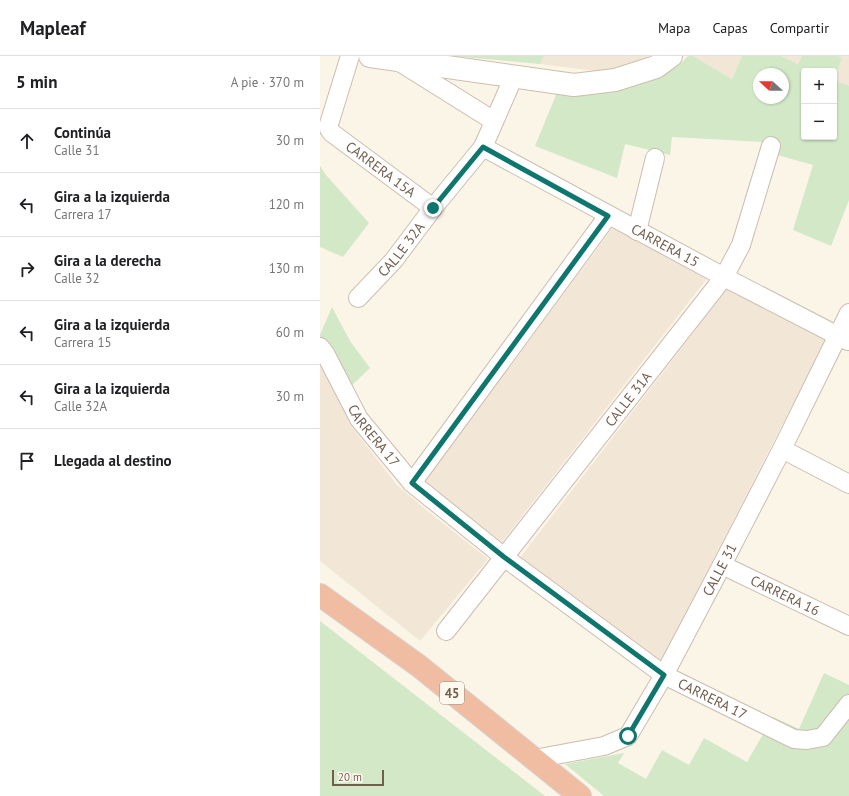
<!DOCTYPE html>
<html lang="es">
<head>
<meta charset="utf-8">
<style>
	:root { --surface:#fff; --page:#f6f6f6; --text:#202124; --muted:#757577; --line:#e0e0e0 }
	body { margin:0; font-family:"PT Sans",sans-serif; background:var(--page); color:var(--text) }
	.controls { position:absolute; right:12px; top:12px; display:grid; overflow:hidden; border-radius:4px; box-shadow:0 1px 3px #0004 }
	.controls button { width:36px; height:36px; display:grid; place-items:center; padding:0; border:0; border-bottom:1px solid var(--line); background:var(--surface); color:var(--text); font:20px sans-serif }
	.compass { position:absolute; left:433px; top:12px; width:36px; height:36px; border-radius:50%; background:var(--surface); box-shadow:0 1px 3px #0004; rotate:291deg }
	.scale { position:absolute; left:12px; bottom:10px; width:52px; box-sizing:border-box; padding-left:4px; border:2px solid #735e4e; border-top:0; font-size:11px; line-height:14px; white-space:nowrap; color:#735e4e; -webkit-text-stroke:3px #fef9ee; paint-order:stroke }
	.stop { position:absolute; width:12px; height:12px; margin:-9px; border:3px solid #0f766e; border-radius:50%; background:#fff }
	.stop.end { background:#0f766e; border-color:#fff; box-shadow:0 1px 4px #0008 }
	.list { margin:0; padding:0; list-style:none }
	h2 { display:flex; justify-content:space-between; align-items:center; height:52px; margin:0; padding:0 16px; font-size:17px }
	h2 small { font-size:13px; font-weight:400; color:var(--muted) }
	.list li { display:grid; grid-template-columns:26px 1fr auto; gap:12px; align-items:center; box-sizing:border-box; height:64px; padding:0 16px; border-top:1px solid var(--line) }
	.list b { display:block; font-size:15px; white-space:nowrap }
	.list p { margin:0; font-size:13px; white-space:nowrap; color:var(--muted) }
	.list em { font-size:13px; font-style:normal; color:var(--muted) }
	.icon { flex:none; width:22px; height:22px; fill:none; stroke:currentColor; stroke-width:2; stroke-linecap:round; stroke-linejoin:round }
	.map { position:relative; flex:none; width:529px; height:740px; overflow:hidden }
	header { display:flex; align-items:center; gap:24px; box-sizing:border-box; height:56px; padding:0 20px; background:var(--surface); border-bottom:1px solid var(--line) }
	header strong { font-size:19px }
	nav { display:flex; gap:22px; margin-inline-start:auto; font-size:14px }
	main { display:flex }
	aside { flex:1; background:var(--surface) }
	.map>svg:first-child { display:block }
	.residential { fill:#f2e7d6 }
	.green { fill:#d2e8c7; fill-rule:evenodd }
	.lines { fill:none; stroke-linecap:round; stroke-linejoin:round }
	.street-casing { stroke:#ccbdae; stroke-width:20 }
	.secondary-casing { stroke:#cebeac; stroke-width:24 }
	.highway-casing { stroke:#d8d2cd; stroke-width:24 }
	.street { stroke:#fff; stroke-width:18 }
	.secondary { stroke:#fff; stroke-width:22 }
	.highway { stroke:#f0bda3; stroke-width:22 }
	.route { stroke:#0f766e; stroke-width:5 }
	.labels { text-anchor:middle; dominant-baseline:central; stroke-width:3.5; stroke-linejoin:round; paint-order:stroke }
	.shield { fill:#fef9ee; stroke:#9d8c7e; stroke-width:1 }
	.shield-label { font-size:13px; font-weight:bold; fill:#735e4e }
	.street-label { font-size:14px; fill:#735e4e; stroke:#fef9ee }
</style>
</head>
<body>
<header>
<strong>Mapleaf</strong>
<nav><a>Mapa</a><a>Capas</a><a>Compartir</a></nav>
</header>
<main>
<aside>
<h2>5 min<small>A pie · 370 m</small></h2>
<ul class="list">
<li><svg class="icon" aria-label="ahead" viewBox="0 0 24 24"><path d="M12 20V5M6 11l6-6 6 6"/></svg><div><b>Continúa</b><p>Calle 31</p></div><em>30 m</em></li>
<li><svg class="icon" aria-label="left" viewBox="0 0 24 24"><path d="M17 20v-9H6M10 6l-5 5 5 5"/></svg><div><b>Gira a la izquierda</b><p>Carrera 17</p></div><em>120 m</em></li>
<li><svg class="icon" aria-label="right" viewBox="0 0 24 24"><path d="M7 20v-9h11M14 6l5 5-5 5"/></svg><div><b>Gira a la derecha</b><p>Calle 32</p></div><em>130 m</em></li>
<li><svg class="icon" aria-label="left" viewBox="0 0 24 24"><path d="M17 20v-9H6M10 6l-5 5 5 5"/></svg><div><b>Gira a la izquierda</b><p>Carrera 15</p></div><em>60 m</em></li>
<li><svg class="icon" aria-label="left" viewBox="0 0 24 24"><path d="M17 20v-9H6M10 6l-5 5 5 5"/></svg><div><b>Gira a la izquierda</b><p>Calle 32A</p></div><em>30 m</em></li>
<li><svg class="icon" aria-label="arrive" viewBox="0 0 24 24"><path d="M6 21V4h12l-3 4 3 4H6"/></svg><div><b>Llegada al destino</b></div></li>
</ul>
</aside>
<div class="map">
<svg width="529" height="740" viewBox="0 0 529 740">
	<rect width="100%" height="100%" fill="#fbf5e8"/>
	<!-- residential -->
	<g class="residential">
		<path d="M 224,0 L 336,0 L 284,16 L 220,8 Z"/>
		<path d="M 373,0 L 422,0 L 412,23 Z"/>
		<path d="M 461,0 L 482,0 L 478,8 Z"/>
		<path d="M 518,0 L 529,0 L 529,30 L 514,24 L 522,2 Z"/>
		<path d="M 295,169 L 389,220 L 182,486 L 103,425 Z"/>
		<path d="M 408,232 L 507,282 L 341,605 L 199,503 Z"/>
		<path d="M 0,306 L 31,370 L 77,429 L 106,454 L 168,503 L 100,585 L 0,505 Z"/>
	</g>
	<!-- green -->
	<g class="green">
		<path d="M 133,0 L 224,0 L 220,8 Z"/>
		<path d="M 368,0 L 373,0 L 412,23 L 422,0 L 461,0 L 478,8 L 482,0 L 518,0 L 522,2 L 514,24 L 514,15 L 484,15 L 484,81 L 514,81 L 514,24 L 529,30 L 529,144 L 511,190 L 473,174 L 493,109 L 457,99 L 461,87 L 352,81 L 350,99 L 305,88 L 297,122 L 215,90 L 238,34 L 347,15 L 362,6 ZM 439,18 L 463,18 L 463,42 L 439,42 Z"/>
		<path d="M 0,110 L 6,119 L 49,167 L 23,201 L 0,191 Z"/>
		<path d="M 12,251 L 30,285 L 50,312 L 31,330 L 0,282 L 0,279 Z"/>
		<path d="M 0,565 L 225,740 L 0,740 Z"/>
		<path d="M 504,617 L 529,629 L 529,740 L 284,740 L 245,708 L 304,697 L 298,707 L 326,723 L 342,694 L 369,709 L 384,682 L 427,706 L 453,661 L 479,673 Z"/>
	</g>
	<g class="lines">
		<defs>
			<g id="street">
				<path id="s1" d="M 30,0 L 9,68 L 9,73 L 12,77 L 113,152"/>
				<path d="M 78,5 L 174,65"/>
				<path id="s2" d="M 163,91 L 404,221 L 528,285"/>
				<path d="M 317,175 L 335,102"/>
				<path id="s3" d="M 38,242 L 74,204 L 113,152 L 163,91 L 194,20"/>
				<path id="s4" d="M 0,291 L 6,299 L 39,363 L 92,427 L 184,501 L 344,619 L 474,683 L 487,684 L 503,681 L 529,648"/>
				<path d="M 462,393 L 529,428"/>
				<path d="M 92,427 L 288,160"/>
				<path id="s5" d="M 402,509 L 529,570"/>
				<path id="s6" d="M 126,575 L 404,221 L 421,189 L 451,90"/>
				<path id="s7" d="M 214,703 L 284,690 L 308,680 L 344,619 L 402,509 L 462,393 L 529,257"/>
			</g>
			<path id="secondary" d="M 50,0 L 254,29 L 295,24 L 336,11 L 351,0"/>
			<path id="highway" d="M 0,539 L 99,610 L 260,740"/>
		</defs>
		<!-- street casing -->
		<use href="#street" class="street-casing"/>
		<!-- secondary casing -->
		<use href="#secondary" class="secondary-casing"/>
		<!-- highway casing -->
		<use href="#highway" class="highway-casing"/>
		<!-- street -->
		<use href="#street" class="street"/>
		<!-- secondary -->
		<use href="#secondary" class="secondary"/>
		<!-- highway -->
		<use href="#highway" class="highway"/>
	</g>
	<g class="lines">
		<!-- route -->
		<path class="route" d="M 113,152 L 163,91 L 288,160 L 92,427 L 184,501 L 344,619 L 308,680"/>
	</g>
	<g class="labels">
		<!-- shield labels -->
		<rect class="shield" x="120" y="626" width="24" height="22" rx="3"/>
		<g class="shield-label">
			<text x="132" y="637">45</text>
		</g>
		<!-- street labels -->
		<g class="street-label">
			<text stroke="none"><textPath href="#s1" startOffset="142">CARRERA 15A</textPath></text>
			<text stroke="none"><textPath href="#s2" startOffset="207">CARRERA 15</textPath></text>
			<text stroke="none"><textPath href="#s3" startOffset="65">CALLE 32A</textPath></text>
			<text stroke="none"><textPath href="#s6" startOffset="295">CALLE 31A</textPath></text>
			<text stroke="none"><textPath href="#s4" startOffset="104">CARRERA 17</textPath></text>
			<text stroke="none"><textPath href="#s7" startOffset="287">CALLE 31</textPath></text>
			<text stroke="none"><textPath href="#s5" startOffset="70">CARRERA 16</textPath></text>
			<text stroke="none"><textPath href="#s4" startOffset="536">CARRERA 17</textPath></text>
		</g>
	</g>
</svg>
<div class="controls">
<button>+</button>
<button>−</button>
</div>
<svg class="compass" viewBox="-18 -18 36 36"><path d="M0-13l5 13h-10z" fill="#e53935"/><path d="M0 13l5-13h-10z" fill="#757577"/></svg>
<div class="scale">20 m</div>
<div class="stop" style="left:308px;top:680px"></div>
<div class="stop end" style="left:113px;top:152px"></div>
</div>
</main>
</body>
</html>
